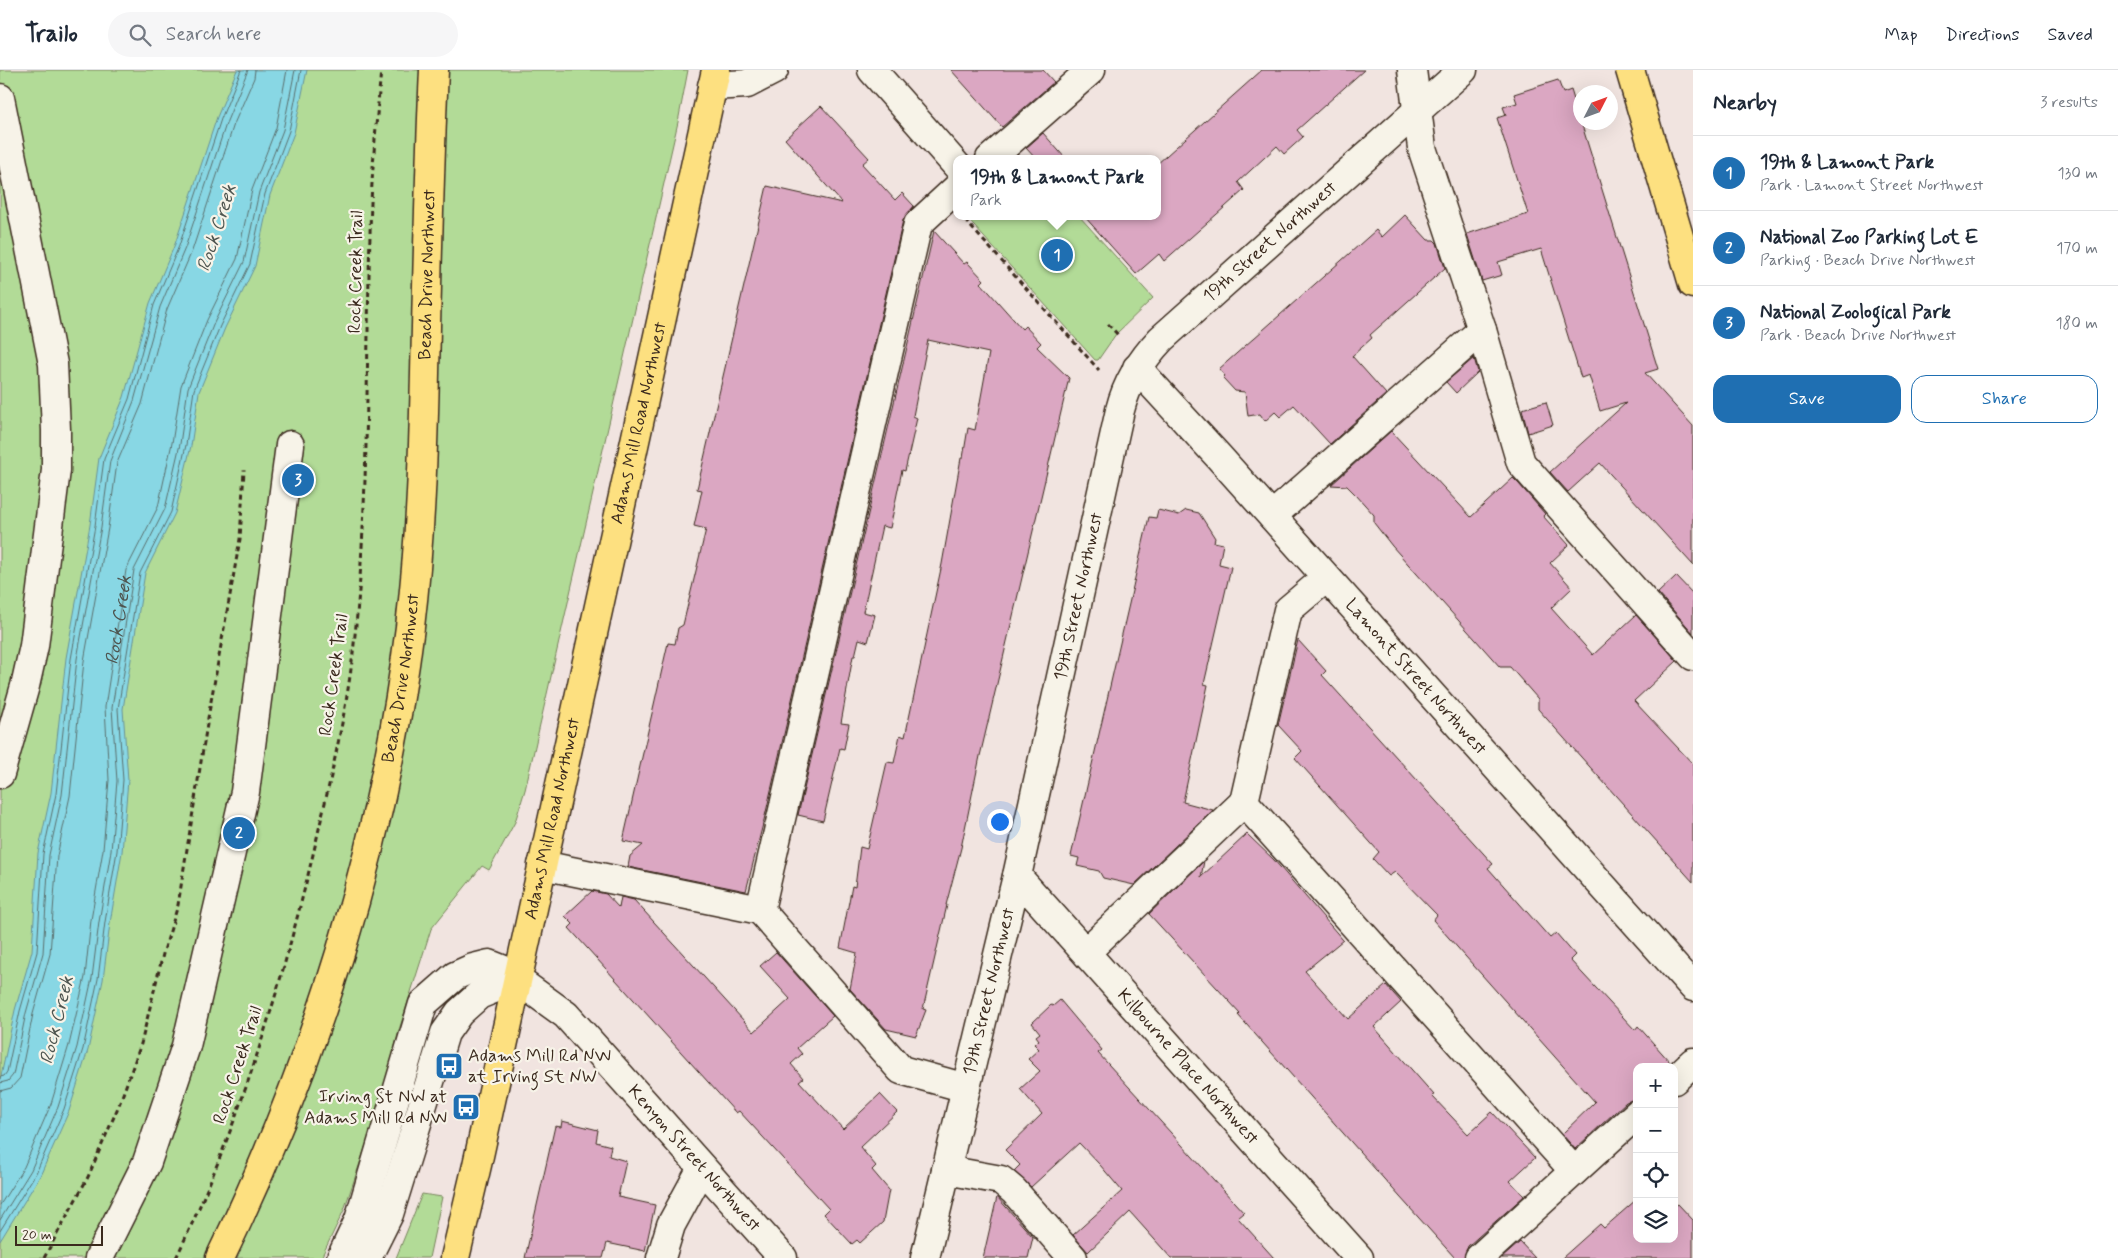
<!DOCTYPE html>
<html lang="en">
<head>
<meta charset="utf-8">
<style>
	:root { --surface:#fff; --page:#f6f6f7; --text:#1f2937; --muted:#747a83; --line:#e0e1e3; --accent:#1f6fb2 }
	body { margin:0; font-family:Mynerve,sans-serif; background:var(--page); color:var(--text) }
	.controls { position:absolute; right:15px; bottom:15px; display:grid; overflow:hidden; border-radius:10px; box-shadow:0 5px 20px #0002 }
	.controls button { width:45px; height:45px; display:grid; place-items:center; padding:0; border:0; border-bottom:1px solid var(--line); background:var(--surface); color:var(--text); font:25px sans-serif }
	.compass { position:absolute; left:1573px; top:15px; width:45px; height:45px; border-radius:50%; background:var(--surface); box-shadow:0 5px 20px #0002; rotate:48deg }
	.scale { position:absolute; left:15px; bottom:12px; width:88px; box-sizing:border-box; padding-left:5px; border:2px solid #3b2a1e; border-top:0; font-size:14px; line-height:18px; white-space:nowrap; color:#3b2a1e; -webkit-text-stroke:4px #f7f3e8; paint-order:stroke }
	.you { position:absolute; left:999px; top:751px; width:18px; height:18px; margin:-12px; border:4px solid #fff; border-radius:50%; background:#1a73e8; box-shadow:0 0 0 8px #1a73e833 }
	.badge { display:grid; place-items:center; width:32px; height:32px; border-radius:50%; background:var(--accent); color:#fff; font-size:16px; font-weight:700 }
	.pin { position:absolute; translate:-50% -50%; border:2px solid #fff; box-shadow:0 1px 5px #0006 }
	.popup { position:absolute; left:953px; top:85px; width:208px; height:65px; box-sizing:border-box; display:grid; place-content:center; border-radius:10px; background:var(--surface); filter:drop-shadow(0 1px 4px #0005); font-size:16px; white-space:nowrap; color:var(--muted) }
	.popup b { font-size:19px; color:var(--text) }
	.popup::after { content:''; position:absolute; left:50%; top:100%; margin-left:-10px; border:10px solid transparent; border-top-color:var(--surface) }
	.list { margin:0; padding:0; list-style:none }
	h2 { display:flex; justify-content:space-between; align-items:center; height:65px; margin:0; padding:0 20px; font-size:21px }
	h2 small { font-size:16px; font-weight:400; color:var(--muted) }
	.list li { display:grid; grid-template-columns:32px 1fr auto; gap:15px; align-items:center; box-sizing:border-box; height:75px; padding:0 20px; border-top:1px solid var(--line) }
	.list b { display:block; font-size:19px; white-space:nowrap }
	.list p { margin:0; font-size:16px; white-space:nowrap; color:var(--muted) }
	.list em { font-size:16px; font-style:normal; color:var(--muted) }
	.actions { display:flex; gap:10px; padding:15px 20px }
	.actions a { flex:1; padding:11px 0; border:1px solid var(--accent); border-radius:15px; text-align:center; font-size:18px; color:var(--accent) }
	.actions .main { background:var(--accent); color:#fff }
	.icon { flex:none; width:28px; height:28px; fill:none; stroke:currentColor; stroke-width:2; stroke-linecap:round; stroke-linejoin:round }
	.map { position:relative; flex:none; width:1693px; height:1188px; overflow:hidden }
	header { display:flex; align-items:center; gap:30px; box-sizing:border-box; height:70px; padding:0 25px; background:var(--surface); border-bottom:1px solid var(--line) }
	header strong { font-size:24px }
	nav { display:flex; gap:28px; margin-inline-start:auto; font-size:18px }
	.search { width:350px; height:45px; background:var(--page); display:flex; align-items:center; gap:12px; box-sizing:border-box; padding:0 18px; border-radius:28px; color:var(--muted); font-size:19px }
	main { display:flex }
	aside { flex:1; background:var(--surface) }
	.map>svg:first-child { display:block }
	.green { fill:#b2db97; stroke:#76825a }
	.water { fill:#88d7e4; stroke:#699295 }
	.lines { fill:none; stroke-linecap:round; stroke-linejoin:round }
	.shore { stroke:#5a6f6d; stroke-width:1 }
	.building { fill:#dba7c2; stroke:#3b2a1e }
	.minor-casing { stroke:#3b2a1e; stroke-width:31 }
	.major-casing { stroke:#3b2a1e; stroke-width:31 }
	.path { stroke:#3b2a1e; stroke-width:3; stroke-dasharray:5 4; stroke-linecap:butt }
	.minor { stroke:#f7f3e8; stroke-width:28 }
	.major { stroke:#fde080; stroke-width:28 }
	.labels { text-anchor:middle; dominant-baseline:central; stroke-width:4.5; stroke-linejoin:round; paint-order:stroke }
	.street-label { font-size:18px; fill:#3b2a1e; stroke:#f7f3e8 }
	.poi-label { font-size:18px; fill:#3b2a1e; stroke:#f7f3e8; text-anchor:start }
	.water-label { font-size:19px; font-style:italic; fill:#4e5550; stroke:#f7f3e8 }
</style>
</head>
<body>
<header>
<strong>Trailo</strong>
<div class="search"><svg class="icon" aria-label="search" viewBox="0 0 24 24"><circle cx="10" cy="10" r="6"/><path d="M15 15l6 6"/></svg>Search here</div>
<nav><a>Map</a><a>Directions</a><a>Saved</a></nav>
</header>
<main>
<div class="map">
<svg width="1693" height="1188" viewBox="0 0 1693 1188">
	<rect width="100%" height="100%" fill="#f1e4e0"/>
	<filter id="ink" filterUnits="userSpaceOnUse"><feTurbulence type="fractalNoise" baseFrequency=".02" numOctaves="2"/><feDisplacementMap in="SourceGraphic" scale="10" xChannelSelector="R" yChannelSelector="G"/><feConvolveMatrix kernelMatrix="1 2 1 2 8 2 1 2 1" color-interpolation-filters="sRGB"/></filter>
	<g filter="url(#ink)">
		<!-- green -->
		<g class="green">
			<path d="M 0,0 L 688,0 L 678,52 L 525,720 L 515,752 L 489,800 L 482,796 L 431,859 L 399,960 L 381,1031 L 344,1140 L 321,1188 L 0,1188 Z"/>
			<path d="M 965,146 L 1079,146 L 1153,228 L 1116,264 L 1098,290 L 1095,290 Z"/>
			<path d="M 422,1124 L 442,1127 L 429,1188 L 396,1188 Z"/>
		</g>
		<!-- water -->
		<path class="water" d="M 237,0 L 307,0 L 294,63 L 270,125 L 255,196 L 225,258 L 199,322 L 191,376 L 175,443 L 145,503 L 123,639 L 128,710 L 122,782 L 110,853 L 103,910 L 88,980 L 69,1041 L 40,1106 L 0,1171 L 0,1011 L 15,940 L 32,881 L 38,783 L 51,723 L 66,588 L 90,455 L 99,388 L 124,327 L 150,233 L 175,174 L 217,47 Z"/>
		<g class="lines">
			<!-- shore -->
			<g class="shore">
				<path d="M 0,1007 L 4,1006 L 7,1002 L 20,941 L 37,882 L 43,784 L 56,724 L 71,589 L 95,456 L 104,389 L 129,329 L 154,235 L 179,176 L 221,49 L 241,0"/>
				<path d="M 0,1013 L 8,1011 L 13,1005 L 26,943 L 43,883 L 49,785 L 62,725 L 77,589 L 101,457 L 110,391 L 134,331 L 160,237 L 185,178 L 227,51 L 248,0"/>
				<path d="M 0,1021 L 11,1018 L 20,1008 L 33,944 L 50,884 L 57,786 L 70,726 L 84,591 L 108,458 L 117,393 L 142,334 L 167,239 L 192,181 L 234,54 L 254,8 L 255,0"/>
				<path id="s1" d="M 0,1135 L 24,1097 L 51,1034 L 69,975 L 85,907 L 91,850 L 103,780 L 109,710 L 105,637 L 126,500 L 158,437 L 172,373 L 181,316 L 207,250 L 237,189 L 252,120 L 276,58 L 287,0"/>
				<path d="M 0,1150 L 31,1100 L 58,1037 L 77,977 L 92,908 L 99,852 L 111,781 L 117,711 L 112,638 L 134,500 L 165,439 L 180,374 L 188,318 L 214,253 L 244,192 L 259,122 L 283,60 L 295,0"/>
				<path d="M 0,1161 L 36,1103 L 64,1039 L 83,979 L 98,909 L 105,852 L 117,781 L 123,710 L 118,639 L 140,503 L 171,442 L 186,375 L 194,320 L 220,256 L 250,194 L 265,124 L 289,61 L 301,0"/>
			</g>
		</g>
		<!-- building -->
		<g class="building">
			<path d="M 951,0 L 1043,0 L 1054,12 L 1002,57 Z"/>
			<path d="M 1262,0 L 1364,0 L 1297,60 L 1303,67 L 1284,84 L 1277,76 L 1238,112 L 1244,120 L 1225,137 L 1164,191 L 1159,184 L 1136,204 L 1084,146 L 1157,146 L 1157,94 Z"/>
			<path d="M 1558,10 L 1563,23 L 1571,20 L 1658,299 L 1645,303 L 1693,356 L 1693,495 L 1600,393 L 1568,422 L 1550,402 L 1626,333 L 1600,341 L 1589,305 L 1581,308 L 1541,179 L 1498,192 L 1502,205 L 1482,211 L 1467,164 L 1528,144 L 1497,48 L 1506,45 L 1503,37 L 1517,33 L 1514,24 Z"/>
			<path d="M 821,36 L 869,88 L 862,94 L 895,130 L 902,123 L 914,136 L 903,150 L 766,742 L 746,821 L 628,797 L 630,786 L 643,775 L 623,771 L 668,573 L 675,574 L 678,558 L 683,555 L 706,459 L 694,456 L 702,420 L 697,419 L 767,116 L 842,133 L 785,69 Z"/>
			<path d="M 1043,63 L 1066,89 L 1036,89 L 1026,78 Z"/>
			<path d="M 1405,145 L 1428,170 L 1434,170 L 1437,173 L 1445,198 L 1370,265 L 1372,268 L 1352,286 L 1386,324 L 1330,374 L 1294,335 L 1280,347 L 1275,342 L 1265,351 L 1260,344 L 1248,346 L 1245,322 L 1235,321 L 1223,308 L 1225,306 L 1219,299 L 1376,160 L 1382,167 Z"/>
			<path d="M 934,161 L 964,194 L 967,192 L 984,210 L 981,213 L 1022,259 L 1025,256 L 1041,273 L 1037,277 L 1069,308 L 980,686 L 961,778 L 946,835 L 947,835 L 923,939 L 926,940 L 916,966 L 886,959 L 850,919 L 857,883 L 840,878 L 852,816 L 855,817 L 860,777 L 867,779 L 887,692 L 894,693 L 900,665 L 905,667 L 942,494 L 961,388 L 963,388 L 968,358 L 975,360 L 989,283 L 928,270 L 913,346 L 917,348 L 905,401 L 902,400 L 890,458 L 882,456 L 863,542 L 875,545 L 868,572 L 859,569 L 855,586 L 853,586 L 841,653 L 849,654 L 844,679 L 840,678 L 823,751 L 798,745 Z"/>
			<path d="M 1474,288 L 1478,302 L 1456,323 L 1446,312 Z"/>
			<path d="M 1546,332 L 1553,355 L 1528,363 L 1522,339 Z"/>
			<path d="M 1391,361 L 1471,447 L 1513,408 L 1519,414 L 1545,444 L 1543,446 L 1569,475 L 1550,493 L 1572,518 L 1551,538 L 1593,585 L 1636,545 L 1677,591 L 1634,631 L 1693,694 L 1693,812 L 1538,639 L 1538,629 L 1510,597 L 1500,597 L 1392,476 L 1374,453 L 1374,445 L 1356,425 L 1347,416 L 1331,415 Z"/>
			<path d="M 1158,440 L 1179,445 L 1186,440 L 1199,443 L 1215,468 L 1214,472 L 1223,474 L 1219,494 L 1231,497 L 1204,614 L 1208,615 L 1183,732 L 1213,740 L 1134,815 L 1103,808 L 1099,801 L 1077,796 L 1079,788 L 1071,786 L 1149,447 L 1156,448 Z"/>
			<path d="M 1676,506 L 1693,524 L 1693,563 L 1658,523 Z"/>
			<path d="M 1298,570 L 1326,601 L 1322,605 L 1493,794 L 1488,798 L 1550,868 L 1556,863 L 1575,885 L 1570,890 L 1635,960 L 1638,956 L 1670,992 L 1665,997 L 1637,997 L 1637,1029 L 1626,1032 L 1575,1079 L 1562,1064 L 1595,1032 L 1433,850 L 1437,845 L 1395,802 L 1389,806 L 1373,789 L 1379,782 L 1295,688 L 1302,681 L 1278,655 Z"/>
			<path d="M 1247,764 L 1274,790 L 1343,870 L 1305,901 L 1348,949 L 1386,915 L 1401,932 L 1374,957 L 1434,1025 L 1432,1026 L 1468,1064 L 1492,1042 L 1535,1088 L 1510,1111 L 1524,1126 L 1468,1176 L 1464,1188 L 1455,1188 L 1400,1127 L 1238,945 L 1240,943 L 1149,844 L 1204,791 L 1201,807 Z"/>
			<path d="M 592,821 L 606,824 L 619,838 L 621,827 L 634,830 L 754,962 L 790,929 L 760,896 L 776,882 L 833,946 L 797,978 L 802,984 L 791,994 L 803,1008 L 799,1011 L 843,1059 L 880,1024 L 897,1042 L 860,1077 L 876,1096 L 872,1100 L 889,1120 L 883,1152 L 860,1173 L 857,1170 L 852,1174 L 824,1144 L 829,1139 L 739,1041 L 736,1043 L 569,858 L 573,854 L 565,846 Z"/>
			<path d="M 1060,930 L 1102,980 L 1098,983 L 1244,1143 L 1238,1148 L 1274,1188 L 1171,1188 L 1130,1142 L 1088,1182 L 1073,1165 L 1122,1121 L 1100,1095 L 1079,1073 L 1031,1117 L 1014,1101 L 1020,1095 L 1005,1080 L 1042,1044 L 1020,1019 L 1040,1001 L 1028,989 L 1039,979 L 1034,974 L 1039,970 L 1036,966 L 1040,963 L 1032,953 L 1051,935 L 1053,936 Z"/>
			<path d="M 562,1051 L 598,1060 L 596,1072 L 611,1076 L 609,1086 L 626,1091 L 618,1127 L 655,1135 L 645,1181 L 607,1173 L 603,1188 L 525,1188 L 555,1056 L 561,1057 Z"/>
			<path d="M 997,1127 L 1033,1167 L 1028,1188 L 983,1188 Z"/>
			<path d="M 1637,1129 L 1637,1169 L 1674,1169 L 1674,1137 L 1678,1134 L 1693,1150 L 1693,1188 L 1562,1188 L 1600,1154 L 1604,1158 Z"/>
			<path d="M 1520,1172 L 1535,1188 L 1502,1188 Z"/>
		</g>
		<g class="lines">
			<defs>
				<g id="minor">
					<path d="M 872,0 L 957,96"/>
					<path d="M 1412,0 L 1422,78 L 1482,260 L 1521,393 L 1693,586"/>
					<path d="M 712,16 L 747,14 L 774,0"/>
					<path d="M 0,28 L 53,294 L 56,360 L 56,400 L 34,576 L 25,616 L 0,704"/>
					<path d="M 990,89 L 1091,0"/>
					<path id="s2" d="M 1137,298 L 1219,387 L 1693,917"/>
					<path d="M 1272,446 L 1482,260"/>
					<path d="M 1326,508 L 1288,540 L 1244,732 L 1574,1101"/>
					<path d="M 542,795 L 760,840 L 901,1000 L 966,1018"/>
					<path id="s3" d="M 1017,806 L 1359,1188"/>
					<path d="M 760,840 L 918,154 L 957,118"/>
					<path d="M 1086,882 L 1244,732"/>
					<path d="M 1674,1010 L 1693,992"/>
					<path d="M 946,1100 L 1001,1110 L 1014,1121 L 1073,1188"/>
					<path d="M 99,1188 L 147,1092 L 186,976 L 245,722 L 290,375"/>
					<path id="s4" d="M 341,1188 L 359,1150 L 423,934 L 455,906 L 473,898 L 489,894 L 504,900 L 566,945 L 783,1188"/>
					<path d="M 367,1188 L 389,1144 L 445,963 L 459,943 L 479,925 L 516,910"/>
					<path d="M 661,1188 L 671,1155 L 702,1098"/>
					<path id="s5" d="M 925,1188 L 1017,806 L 1120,340 C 1127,312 1141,290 1161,269 L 1463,0"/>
					<path d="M 1479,1188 L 1637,1044"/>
				</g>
				<g id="major">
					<path d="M 1630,0 L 1693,214"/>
					<path id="s6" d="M 220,1188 C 316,991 383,775 410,557 C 422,458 424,357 426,257 C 428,172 430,86 434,0"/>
					<path id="s7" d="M 455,1188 L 477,1095 L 716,0"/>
				</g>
			</defs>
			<!-- minor casing -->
			<use href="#minor" class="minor-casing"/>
			<!-- major casing -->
			<use href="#major" class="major-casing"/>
			<!-- path -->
			<g class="path">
				<path d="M 965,150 L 1099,300"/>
				<path d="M 1108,254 L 1119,266"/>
				<path d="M 44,1188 L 88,1107 L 119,1035 L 141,974 L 163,884 L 178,835 L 208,648 L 240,469 L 244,400"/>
				<path d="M 176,1188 C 240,1055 282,915 316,772 C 331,706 347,641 354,574 C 369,438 366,301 370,165 C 371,110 376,55 381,0"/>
			</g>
			<!-- minor -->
			<use href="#minor" class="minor"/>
			<!-- major -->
			<use href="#major" class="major"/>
		</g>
	</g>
	<!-- icons -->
	<defs>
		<symbol id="bus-square" viewBox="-11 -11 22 22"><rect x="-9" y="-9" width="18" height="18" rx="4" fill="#1f6fb2" stroke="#f7f3e8"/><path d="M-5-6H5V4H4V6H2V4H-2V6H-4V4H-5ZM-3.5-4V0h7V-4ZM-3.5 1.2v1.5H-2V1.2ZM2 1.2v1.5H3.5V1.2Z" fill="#fff"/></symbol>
	</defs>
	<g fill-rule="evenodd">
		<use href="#bus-square" x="433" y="980" width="32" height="32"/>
		<use href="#bus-square" x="450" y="1021" width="32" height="32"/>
	</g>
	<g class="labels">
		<!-- street labels -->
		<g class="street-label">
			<text stroke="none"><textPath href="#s5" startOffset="1099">19th Street Northwest</textPath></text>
			<text transform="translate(356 202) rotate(-89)">Rock Creek Trail</text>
			<text stroke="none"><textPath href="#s6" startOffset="1015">Beach Drive Northwest</textPath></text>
			<text stroke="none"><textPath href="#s7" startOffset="855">Adams Mill Road Northwest</textPath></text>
			<text stroke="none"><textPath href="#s5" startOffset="679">19th Street Northwest</textPath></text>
			<text transform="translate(334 605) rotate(-82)">Rock Creek Trail</text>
			<text stroke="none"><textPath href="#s2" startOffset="416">Lamont Street Northwest</textPath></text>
			<text stroke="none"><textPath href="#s6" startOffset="610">Beach Drive Northwest</textPath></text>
			<text stroke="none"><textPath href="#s7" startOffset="450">Adams Mill Road Northwest</textPath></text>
			<text stroke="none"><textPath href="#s5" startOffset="274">19th Street Northwest</textPath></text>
			<text transform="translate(238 995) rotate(-72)">Rock Creek Trail</text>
			<text stroke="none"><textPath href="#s3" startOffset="256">Kilbourne Place Northwest</textPath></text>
			<text stroke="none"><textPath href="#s4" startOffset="631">Kenyon Street Northwest</textPath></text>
		</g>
		<!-- poi labels -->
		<g class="poi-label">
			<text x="468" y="986">Adams Mill Rd NW<tspan x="468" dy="21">at Irving St NW</tspan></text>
			<text x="447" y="1027" text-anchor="end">Irving St NW at<tspan x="447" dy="21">Adams Mill Rd NW</tspan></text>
		</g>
		<!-- water labels -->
		<g class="water-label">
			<text transform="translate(217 158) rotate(-72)">Rock Creek</text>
			<text stroke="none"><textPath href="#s1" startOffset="605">Rock Creek</textPath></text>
			<text transform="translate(57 950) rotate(-76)">Rock Creek</text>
		</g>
	</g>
</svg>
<div class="controls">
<button>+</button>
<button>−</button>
<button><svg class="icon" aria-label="locate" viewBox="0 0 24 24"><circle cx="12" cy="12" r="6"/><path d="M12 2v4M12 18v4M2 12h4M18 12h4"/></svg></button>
<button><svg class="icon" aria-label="layers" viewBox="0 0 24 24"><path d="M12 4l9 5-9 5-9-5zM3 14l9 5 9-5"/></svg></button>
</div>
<svg class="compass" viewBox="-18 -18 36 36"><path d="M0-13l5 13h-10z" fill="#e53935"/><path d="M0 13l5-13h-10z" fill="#747a83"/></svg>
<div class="scale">20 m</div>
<div class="you"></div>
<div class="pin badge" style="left:1057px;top:185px">1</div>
<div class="popup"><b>19th &amp; Lamont Park</b>Park</div>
<div class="pin badge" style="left:239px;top:763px">2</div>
<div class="pin badge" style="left:298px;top:410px">3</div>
</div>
<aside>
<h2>Nearby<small>3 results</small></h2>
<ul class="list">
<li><span class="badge">1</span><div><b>19th &amp; Lamont Park</b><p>Park · Lamont Street Northwest</p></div><em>130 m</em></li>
<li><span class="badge">2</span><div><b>National Zoo Parking Lot E</b><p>Parking · Beach Drive Northwest</p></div><em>170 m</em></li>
<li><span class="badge">3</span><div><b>National Zoological Park</b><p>Park · Beach Drive Northwest</p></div><em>180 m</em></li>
</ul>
<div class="actions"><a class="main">Save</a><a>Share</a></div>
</aside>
</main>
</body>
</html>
